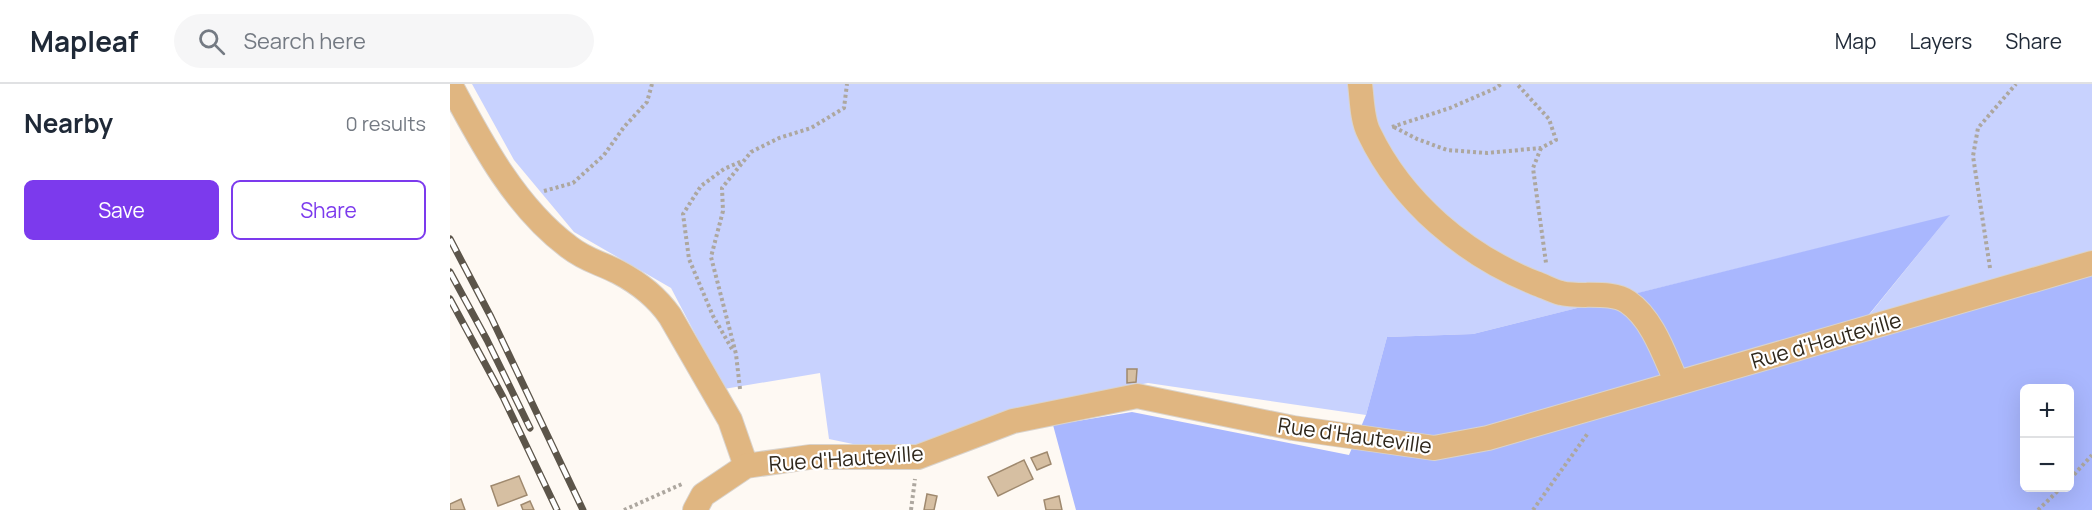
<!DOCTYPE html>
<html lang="en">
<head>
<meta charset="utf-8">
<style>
	:root { --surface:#fff; --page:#f6f6f7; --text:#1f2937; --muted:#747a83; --line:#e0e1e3; --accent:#7c3aed }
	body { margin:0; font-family:Manrope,sans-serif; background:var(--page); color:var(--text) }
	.controls { position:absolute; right:18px; bottom:18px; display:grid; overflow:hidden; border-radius:9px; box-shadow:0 6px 24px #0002 }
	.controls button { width:54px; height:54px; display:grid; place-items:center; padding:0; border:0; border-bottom:2px solid var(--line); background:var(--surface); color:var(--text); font:30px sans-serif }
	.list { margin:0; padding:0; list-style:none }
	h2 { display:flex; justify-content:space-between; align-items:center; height:78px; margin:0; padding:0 24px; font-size:26px }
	h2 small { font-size:20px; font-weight:400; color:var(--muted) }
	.actions { display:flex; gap:12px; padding:18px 24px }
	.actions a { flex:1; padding:14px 0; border:2px solid var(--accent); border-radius:9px; text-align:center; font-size:21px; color:var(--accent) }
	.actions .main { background:var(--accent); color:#fff }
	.icon { flex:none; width:33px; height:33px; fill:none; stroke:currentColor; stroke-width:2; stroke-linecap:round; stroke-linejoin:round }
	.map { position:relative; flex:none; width:1642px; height:426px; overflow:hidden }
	header { display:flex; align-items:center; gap:36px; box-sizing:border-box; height:84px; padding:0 30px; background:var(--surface); border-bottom:2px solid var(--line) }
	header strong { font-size:28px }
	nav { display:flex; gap:33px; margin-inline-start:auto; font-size:21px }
	.search { width:420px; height:54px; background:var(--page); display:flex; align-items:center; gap:15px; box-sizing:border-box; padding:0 21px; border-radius:33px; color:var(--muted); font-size:22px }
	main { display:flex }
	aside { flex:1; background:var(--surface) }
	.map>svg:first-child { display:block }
	.green { fill:#c8d2fe }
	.forest { fill:#a9b7fe; fill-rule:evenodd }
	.building { fill:#d6bfa2; stroke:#9f896e; stroke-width:1.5 }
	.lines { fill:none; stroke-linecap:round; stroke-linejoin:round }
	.minor-casing { stroke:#d9d3cc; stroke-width:26 }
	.path { stroke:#ada79f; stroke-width:4; stroke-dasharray:3 3; stroke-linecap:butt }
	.minor { stroke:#e0b681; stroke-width:24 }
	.rail-casing { stroke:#5c554a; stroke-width:7 }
	.rail { stroke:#fff; stroke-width:4.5; stroke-dasharray:14; stroke-linecap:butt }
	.labels { text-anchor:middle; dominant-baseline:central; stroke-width:4.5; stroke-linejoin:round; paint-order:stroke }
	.street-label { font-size:21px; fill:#2f271b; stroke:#fff }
</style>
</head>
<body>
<header>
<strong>Mapleaf</strong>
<div class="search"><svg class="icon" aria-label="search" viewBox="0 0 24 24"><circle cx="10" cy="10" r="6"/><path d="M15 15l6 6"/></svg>Search here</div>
<nav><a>Map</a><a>Layers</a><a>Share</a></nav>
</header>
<main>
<aside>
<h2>Nearby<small>0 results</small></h2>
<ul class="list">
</ul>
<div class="actions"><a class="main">Save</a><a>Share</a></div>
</aside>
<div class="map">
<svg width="1642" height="426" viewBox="0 0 1642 426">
	<rect width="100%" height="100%" fill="#fef9f3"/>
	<!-- green -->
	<path class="green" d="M 22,0 L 1642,0 L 1642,186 L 1398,257 L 1499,132 L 1023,250 L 937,253 L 916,331 L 698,299 L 552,328 L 462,363 L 422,364 L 379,355 L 370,289 L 274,305 L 221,204 L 124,148 L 64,76 Z"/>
	<!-- forest -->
	<path class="forest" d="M 1500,131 L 1399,255 L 1642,186 L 1642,426 L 626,426 L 603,341 L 682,328 L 899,371 L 916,331 L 937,253 L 1023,250 ZM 1574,304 L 1620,304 L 1620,404 L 1574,404 Z"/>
	<!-- building -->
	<g class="building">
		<path d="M 677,285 L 687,285 L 686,298 L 677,299 Z"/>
		<path d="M 597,368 L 601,380 L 587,386 L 581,374 Z"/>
		<path d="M 574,376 L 583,395 L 548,412 L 538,393 Z"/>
		<path d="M 69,392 L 77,411 L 48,422 L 41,402 Z"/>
		<path d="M 477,410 L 487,412 L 484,426 L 474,426 Z"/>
		<path d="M 609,412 L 612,426 L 596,426 L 594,416 Z"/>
		<path d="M 11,415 L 15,426 L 0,426 L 0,420 Z"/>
		<path d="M 80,417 L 84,426 L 73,426 L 71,421 Z"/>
	</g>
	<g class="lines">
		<defs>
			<g id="minor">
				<path d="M 0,0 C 31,58 65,123 119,163 C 137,177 149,178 168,188 C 189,199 206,212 220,232 L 280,336 L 296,382"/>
				<path d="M 910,0 C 912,15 912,36 919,49 C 952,118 1015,171 1085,199 C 1094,202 1102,207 1111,209 C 1130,214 1161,206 1178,218 C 1203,235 1215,273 1227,299"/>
				<path d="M 245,426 L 253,411 L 296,382 L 360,373 L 468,373 L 563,337 L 687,312 L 843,344 L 984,364 L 1038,354 L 1642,179"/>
			</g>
		</defs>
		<!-- minor casing -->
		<use href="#minor" class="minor-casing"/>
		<!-- path -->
		<g class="path">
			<path d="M 942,43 L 1000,24 L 1046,4 L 1051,0"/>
			<path d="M 944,43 L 967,55 L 997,66 L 1037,69 L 1091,64 L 1106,56 L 1099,35 L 1067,0"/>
			<path d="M 1091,64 L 1083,84 L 1096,179"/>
			<path d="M 94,107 L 123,99 L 154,71 L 174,43 L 197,18 L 202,0"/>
			<path d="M 1540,184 L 1523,72 L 1528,44 L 1566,0"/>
			<path d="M 282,265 L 263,232 L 239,175 L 233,130 L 251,102 L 274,85 L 292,77"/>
			<path d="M 290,305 L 286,270 L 261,173 L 273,127 L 272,104 L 301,68 L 329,54 L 361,44 L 394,24 L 397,0"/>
			<path d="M 1620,395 L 1642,371"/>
			<path d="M 174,426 L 232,400"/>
			<path d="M 461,426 L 465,395"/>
			<path d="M 1083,426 L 1138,349"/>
			<path d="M 1588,426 L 1611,404"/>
		</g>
		<!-- minor -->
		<use href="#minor" class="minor"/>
		<defs>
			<g id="rail">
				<path d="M 0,155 L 41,233 L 133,426"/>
				<path d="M 0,188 L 37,256 L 80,344"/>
				<path d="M 0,215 L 53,313 L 107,426"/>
			</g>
		</defs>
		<!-- rail casing -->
		<use href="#rail" class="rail-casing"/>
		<!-- rail -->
		<use href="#rail" class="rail"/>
	</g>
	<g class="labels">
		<!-- street labels -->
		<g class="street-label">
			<text transform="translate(1376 256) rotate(-16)">Rue d'Hauteville</text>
			<text transform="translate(905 351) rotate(8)">Rue d'Hauteville</text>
			<text transform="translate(396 374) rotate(-4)">Rue d'Hauteville</text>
		</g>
	</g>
</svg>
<div class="controls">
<button>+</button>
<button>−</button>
</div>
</div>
</main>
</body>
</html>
